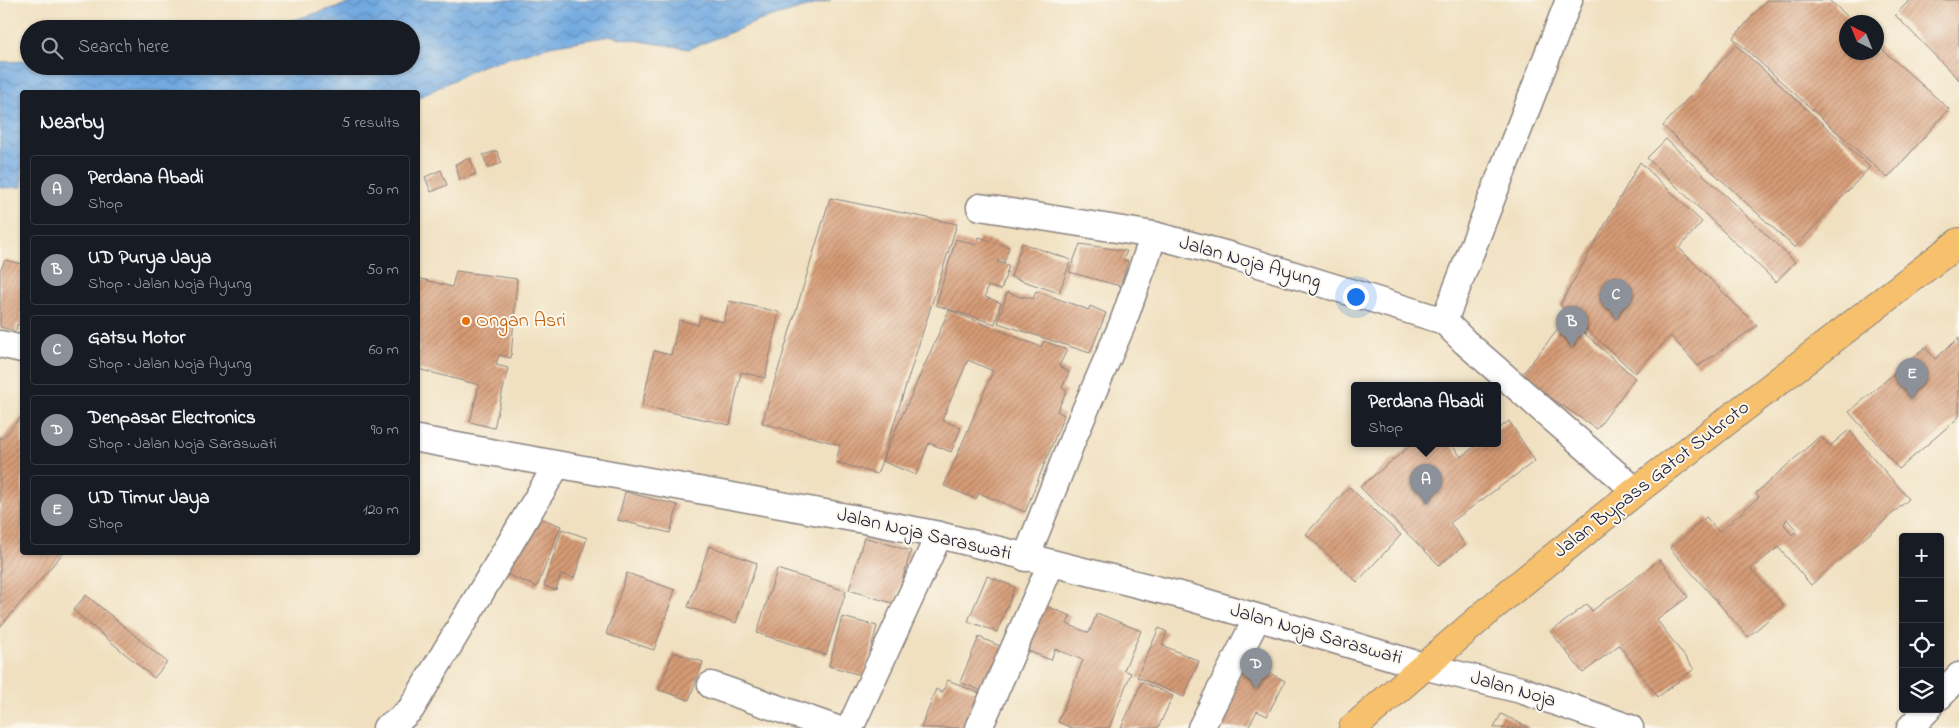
<!DOCTYPE html>
<html lang="en">
<head>
<meta charset="utf-8">
<style>
	:root { --surface:#171b24; --page:#242831; --text:#f1f3f6; --muted:#9ea1a6; --line:#363941; --accent:#8c9099 }
	body { margin:0; font-family:"Indie Flower",sans-serif; background:var(--page); color:var(--text) }
	.controls { position:absolute; right:15px; bottom:15px; display:grid; overflow:hidden; border-radius:5px; box-shadow:0 1px 4px #0004 }
	.controls button { width:45px; height:45px; display:grid; place-items:center; padding:0; border:0; border-bottom:1px solid var(--line); background:var(--surface); color:var(--text); font:25px sans-serif }
	.compass { position:absolute; left:1839px; top:15px; width:45px; height:45px; border-radius:50%; background:var(--surface); box-shadow:0 1px 4px #0004; rotate:317deg }
	.you { position:absolute; left:1355px; top:296px; width:18px; height:18px; margin:-12px; border:4px solid #fff; border-radius:50%; background:#1a73e8; box-shadow:0 0 0 8px #1a73e833 }
	.badge { display:grid; place-items:center; width:32px; height:32px; border-radius:50%; background:var(--accent); color:#fff; font-size:16px; font-weight:700 }
	.pin { position:absolute; translate:-50% -41px; filter:drop-shadow(0 1px 2px #0008) }
	.pin::after { content:''; position:absolute; top:26px; width:18px; height:15px; background:inherit; clip-path:polygon(0 0,100% 0,50% 100%) }
	.popup { position:absolute; left:1351px; top:382px; width:150px; height:65px; box-sizing:border-box; display:grid; place-content:center; border-radius:5px; background:var(--surface); filter:drop-shadow(0 1px 4px #0005); font-size:16px; white-space:nowrap; color:var(--muted) }
	.popup b { font-size:19px; color:var(--text) }
	.popup::after { content:''; position:absolute; left:50%; top:100%; margin-left:-10px; border:10px solid transparent; border-top-color:var(--surface) }
	.list { margin:0; padding:0; list-style:none }
	h2 { display:flex; justify-content:space-between; align-items:center; height:65px; margin:0; padding:0 20px; font-size:21px }
	h2 small { font-size:16px; font-weight:400; color:var(--muted) }
	.list li { display:grid; grid-template-columns:32px 1fr auto; gap:15px; align-items:center; box-sizing:border-box; height:70px; margin:0 10px 10px; padding:0 10px; border:1px solid var(--line); border-radius:5px }
	.list b { display:block; font-size:19px; white-space:nowrap }
	.list p { margin:0; font-size:16px; white-space:nowrap; color:var(--muted) }
	.list em { font-size:16px; font-style:normal; color:var(--muted) }
	.icon { flex:none; width:28px; height:28px; fill:none; stroke:currentColor; stroke-width:2; stroke-linecap:round; stroke-linejoin:round }
	.map { position:relative; flex:none; width:1959px; height:728px; overflow:hidden }
	.search { position:absolute; background:var(--surface); box-shadow:0 1px 4px #0004; left:20px; top:20px; width:400px; height:55px; display:flex; align-items:center; gap:12px; box-sizing:border-box; padding:0 18px; border-radius:28px; color:var(--muted); font-size:19px }
	.panel { position:absolute; background:var(--surface); box-shadow:0 1px 4px #0004; left:20px; top:90px; width:400px; height:465px; border-radius:5px }
	.map>svg:first-child { display:block }
	.water { fill:url(#water-waves); stroke:#4a668e }
	.building { fill:url(#building-hatch); fill-rule:evenodd }
	.lines { fill:none; stroke-linecap:round; stroke-linejoin:round }
	.minor-casing { stroke:#89817e; stroke-width:29 }
	.trunk-casing { stroke:#89817e; stroke-width:30 }
	.minor { stroke:#fff; stroke-width:26 }
	.trunk { stroke:#f7c06c; stroke-width:28 }
	.food-dot { fill:#e8710a; stroke:#fbf7ec; stroke-width:2 }
	.labels { text-anchor:middle; dominant-baseline:central; stroke-width:4; stroke-linejoin:round; paint-order:stroke }
	.street-label { font-size:20px; fill:#22223b; stroke:#fbf7ec }
	.food-label { font-size:20px; fill:#c56008; stroke:#fbf7ec; text-anchor:start }
</style>
</head>
<body>
<div class="map">
<svg width="1959" height="728" viewBox="0 0 1959 728">
	<defs>
		<pattern id="water-waves" width="16" height="10" patternUnits="userSpaceOnUse" patternTransform="scale(1.25)"><rect width="16" height="10" fill="#71a9e0"/><path d="M0 5q4-4 8 0t8 0" fill="none" stroke="#5c89b7"/></pattern>
		<pattern id="building-hatch" width="6" height="6" patternUnits="userSpaceOnUse" patternTransform="scale(1.25)"><rect width="6" height="6" fill="#d69b76"/><path d="M-1 1l2-2M0 6l6-6M5 7l2-2" fill="none" stroke="#ad7e62"/></pattern>
	</defs>
	<rect width="100%" height="100%" fill="#fbf7ec"/>
	<filter id="ink" filterUnits="userSpaceOnUse"><feTurbulence type="fractalNoise" baseFrequency=".02" numOctaves="2"/><feDisplacementMap in="SourceGraphic" scale="10" xChannelSelector="R" yChannelSelector="G"/><feConvolveMatrix kernelMatrix="1 2 1 2 8 2 1 2 1" color-interpolation-filters="sRGB"/></filter>
	<filter id="wash" filterUnits="userSpaceOnUse"><feTurbulence type="fractalNoise" baseFrequency=".0096" numOctaves="4" result="noise"/><feDisplacementMap in="SourceGraphic" scale="20" xChannelSelector="R" yChannelSelector="G"/><feGaussianBlur stdDeviation="1.12" result="paint"/><feColorMatrix in="noise" values="0 0 0 0 0 0 0 0 0 0 0 0 0 0 0 0 0 1.4 0 .05"/><feComposite in="paint" operator="in"/></filter>
	<g filter="url(#wash)">
		<rect width="100%" height="100%" fill="#f0e0c0"/>
		<!-- water -->
		<path class="water" d="M 361,0 L 831,0 L 759,21 L 689,49 L 610,36 L 550,46 L 481,66 L 418,98 L 418,92 L 22,92 L 22,187 L 0,188 L 0,62 L 29,61 L 29,66 L 411,66 L 411,29 L 262,29 Z"/>
		<g id="blocks">
			<!-- building -->
			<g class="building">
				<path d="M 1767,0 L 1829,0 L 1854,22 L 1846,22 L 1846,52 L 1876,52 L 1876,44 L 1949,109 L 1888,178 L 1733,38 Z"/>
				<path d="M 1910,0 L 1959,0 L 1959,80 L 1895,15 Z"/>
				<path d="M 1736,45 L 1870,167 L 1795,248 L 1663,126 Z"/>
				<path d="M 1666,139 L 1795,262 L 1776,282 L 1647,158 Z"/>
				<path d="M 497,151 L 502,163 L 488,168 L 483,155 Z"/>
				<path d="M 470,158 L 476,174 L 460,180 L 455,164 Z"/>
				<path d="M 1640,162 L 1702,222 L 1679,248 L 1757,326 L 1698,366 L 1671,336 L 1635,373 L 1560,305 Z"/>
				<path d="M 441,170 L 447,185 L 431,192 L 425,177 Z"/>
				<path d="M 830,198 L 957,224 L 882,461 L 949,310 L 1041,347 L 1044,341 L 1067,350 L 1059,366 L 1069,372 L 1062,388 L 1067,391 L 1057,411 L 1064,415 L 1025,512 L 979,493 L 976,499 L 944,486 L 993,371 L 968,360 L 942,420 L 961,428 L 951,452 L 929,443 L 916,475 L 882,461 L 877,474 L 836,462 L 840,445 L 762,423 Z"/>
				<path d="M 979,237 L 1009,247 L 1004,263 L 998,260 L 997,262 L 1009,266 L 1001,290 L 988,286 L 985,297 L 1001,303 L 995,324 L 936,305 L 956,239 L 976,245 Z"/>
				<path d="M 1022,243 L 1071,260 L 1059,293 L 1011,277 Z"/>
				<path d="M 1080,244 L 1127,251 L 1123,260 L 1128,261 L 1120,286 L 1069,272 Z"/>
				<path d="M 5,260 L 22,264 L 22,326 L 17,324 L 16,331 L 0,327 L 0,271 Z"/>
				<path d="M 456,271 L 517,279 L 511,358 L 499,355 L 496,365 L 508,368 L 494,428 L 470,422 L 479,385 L 418,369 L 418,278 L 452,287 Z"/>
				<path d="M 1036,291 L 1089,310 L 1090,306 L 1106,313 L 1090,353 L 998,323 L 1007,292 L 1023,298 L 1023,296 L 1033,299 Z"/>
				<path d="M 729,301 L 779,312 L 765,378 L 741,372 L 730,425 L 642,406 L 654,351 L 671,355 L 679,320 L 698,325 L 700,317 L 724,322 Z"/>
				<path d="M 1567,318 L 1635,378 L 1597,429 L 1520,377 Z"/>
				<path d="M 1959,338 L 1959,417 L 1899,469 L 1849,412 L 1925,347 L 1935,359 Z"/>
				<path d="M 22,416 L 22,552 L 64,552 L 0,627 L 0,437 L 2,439 Z"/>
				<path d="M 1509,421 L 1535,461 L 1450,523 L 1465,545 L 1439,565 L 1360,487 L 1412,444 L 1451,444 L 1461,457 L 1478,444 L 1497,444 L 1497,430 Z"/>
				<path d="M 1849,430 L 1909,499 L 1811,585 L 1778,547 L 1751,569 L 1784,606 L 1748,637 L 1670,548 L 1706,517 L 1719,532 L 1759,497 L 1756,493 L 1820,436 L 1830,446 ZM 1787,519 L 1797,531 L 1792,535 L 1784,524 Z"/>
				<path d="M 1349,487 L 1401,535 L 1357,582 L 1306,534 Z"/>
				<path d="M 625,492 L 678,505 L 670,533 L 618,520 Z"/>
				<path d="M 530,514 L 561,526 L 537,587 L 506,574 Z"/>
				<path d="M 562,529 L 587,538 L 574,578 L 561,574 L 556,590 L 544,586 Z"/>
				<path d="M 864,537 L 911,551 L 895,604 L 849,590 Z"/>
				<path d="M 709,546 L 757,563 L 736,623 L 688,607 Z"/>
				<path d="M 1660,560 L 1688,597 L 1657,620 L 1694,669 L 1658,697 L 1619,645 L 1583,673 L 1551,632 L 1587,604 L 1592,611 Z"/>
				<path d="M 777,569 L 846,591 L 826,655 L 757,633 Z"/>
				<path d="M 627,573 L 675,590 L 654,650 L 606,634 Z"/>
				<path d="M 987,576 L 1015,587 L 997,632 L 968,621 Z"/>
				<path d="M 86,595 L 167,662 L 154,678 L 73,610 Z"/>
				<path d="M 1041,604 L 1071,616 L 1067,624 L 1089,633 L 1097,613 L 1141,631 L 1124,670 L 1131,673 L 1109,728 L 1072,728 L 1058,722 L 1083,660 L 1055,649 L 1051,660 L 1023,649 Z"/>
				<path d="M 842,617 L 877,626 L 864,676 L 829,666 Z"/>
				<path d="M 1159,628 L 1167,632 L 1162,645 L 1199,661 L 1184,697 L 1137,677 Z"/>
				<path d="M 979,637 L 1007,649 L 989,694 L 960,682 Z"/>
				<path d="M 673,652 L 703,662 L 689,700 L 659,690 Z"/>
				<path d="M 1246,661 L 1285,681 L 1267,716 L 1257,711 L 1248,728 L 1211,728 Z"/>
				<path d="M 948,680 L 984,695 L 972,728 L 921,728 L 936,689 L 942,693 Z"/>
				<path d="M 1142,682 L 1173,696 L 1158,728 L 1121,728 Z"/>
				<path d="M 1501,714 L 1530,728 L 1494,728 Z"/>
			</g>
		</g>
	</g>
	<g filter="url(#ink)">
		<use href="#blocks" fill-opacity="0" stroke="#89817e" stroke-width="1"/>
		<g class="lines">
			<defs>
				<g id="minor">
					<path d="M 980,207 L 1154,235 L 1236,257 L 1444,321 L 1465,342 L 1636,491"/>
					<path d="M 1444,321 L 1569,0"/>
					<path d="M 0,344 L 22,349"/>
					<path d="M 418,439 L 869,521 L 939,535 L 1188,597 L 1423,666 L 1521,690 L 1630,728"/>
					<path d="M 1026,558 L 1074,436 L 1122,325 L 1154,235"/>
					<path d="M 711,685 L 834,728"/>
					<path d="M 1940,696 L 1959,676"/>
					<path d="M 386,728 L 399,720 L 411,709 L 557,465"/>
					<path d="M 850,728 L 939,535"/>
					<path d="M 979,728 L 1051,564"/>
					<path d="M 1201,728 L 1257,618"/>
					<path d="M 1910,728 L 1928,709"/>
				</g>
				<path id="trunk" d="M 1353,728 L 1509,593 L 1636,491 L 1959,242"/>
			</defs>
			<!-- minor casing -->
			<use href="#minor" class="minor-casing"/>
			<!-- trunk casing -->
			<use href="#trunk" class="trunk-casing"/>
			<!-- minor -->
			<use href="#minor" class="minor"/>
			<!-- trunk -->
			<use href="#trunk" class="trunk"/>
		</g>
	</g>
	<!-- markers -->
	<circle class="food-dot" cx="466" cy="321" r="5"/>
	<g class="labels">
		<!-- street labels -->
		<g class="street-label">
			<text transform="translate(1250 263) rotate(16)">Jalan Noja Ayung</text>
			<text transform="translate(1652 480) rotate(-38)">Jalan Bypass Gatot Subroto</text>
			<text transform="translate(924 535) rotate(13)">Jalan Noja Saraswati</text>
			<text transform="translate(1316 635) rotate(16)">Jalan Noja Saraswati</text>
			<text transform="translate(1513 690) rotate(16)">Jalan Noja</text>
		</g>
		<!-- food labels -->
		<g class="food-label">
			<text x="476" y="321">Ongan Asri</text>
		</g>
	</g>
</svg>
<div class="controls">
<button>+</button>
<button>−</button>
<button><svg class="icon" aria-label="locate" viewBox="0 0 24 24"><circle cx="12" cy="12" r="6"/><path d="M12 2v4M12 18v4M2 12h4M18 12h4"/></svg></button>
<button><svg class="icon" aria-label="layers" viewBox="0 0 24 24"><path d="M12 4l9 5-9 5-9-5zM3 14l9 5 9-5"/></svg></button>
</div>
<svg class="compass" viewBox="-18 -18 36 36"><path d="M0-13l5 13h-10z" fill="#e53935"/><path d="M0 13l5-13h-10z" fill="#9ea1a6"/></svg>
<div class="you"></div>
<div class="pin badge" style="left:1426px;top:505px">A</div>
<div class="popup"><b>Perdana Abadi</b>Shop</div>
<div class="pin badge" style="left:1572px;top:347px">B</div>
<div class="pin badge" style="left:1616px;top:320px">C</div>
<div class="pin badge" style="left:1256px;top:689px">D</div>
<div class="pin badge" style="left:1912px;top:399px">E</div>
<div class="search"><svg class="icon" aria-label="search" viewBox="0 0 24 24"><circle cx="10" cy="10" r="6"/><path d="M15 15l6 6"/></svg>Search here</div>
<section class="panel">
<h2>Nearby<small>5 results</small></h2>
<ul class="list">
<li><span class="badge">A</span><div><b>Perdana Abadi</b><p>Shop</p></div><em>50 m</em></li>
<li><span class="badge">B</span><div><b>UD Purya Jaya</b><p>Shop · Jalan Noja Ayung</p></div><em>50 m</em></li>
<li><span class="badge">C</span><div><b>Gatsu Motor</b><p>Shop · Jalan Noja Ayung</p></div><em>60 m</em></li>
<li><span class="badge">D</span><div><b>Denpasar Electronics</b><p>Shop · Jalan Noja Saraswati</p></div><em>90 m</em></li>
<li><span class="badge">E</span><div><b>UD Timur Jaya</b><p>Shop</p></div><em>120 m</em></li>
</ul>
</section>
</div>
</body>
</html>
